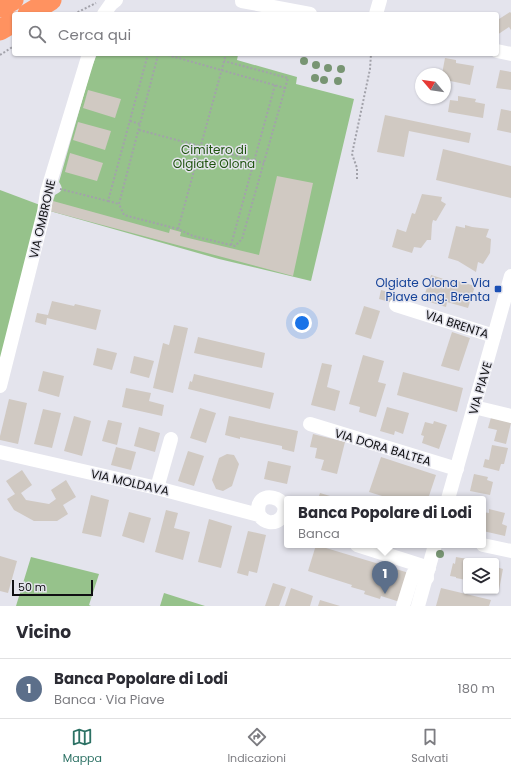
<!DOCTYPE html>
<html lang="it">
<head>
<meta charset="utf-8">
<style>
	:root { --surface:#fff; --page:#f7f7f7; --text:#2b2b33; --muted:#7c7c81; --line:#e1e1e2; --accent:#2c7164 }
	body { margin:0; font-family:Poppins,sans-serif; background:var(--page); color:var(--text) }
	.controls { position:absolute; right:12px; bottom:12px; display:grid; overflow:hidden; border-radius:4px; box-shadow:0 1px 3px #0004 }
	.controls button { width:36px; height:36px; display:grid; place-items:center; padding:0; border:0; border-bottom:1px solid var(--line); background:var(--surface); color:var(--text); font:20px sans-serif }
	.compass { position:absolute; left:415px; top:68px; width:36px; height:36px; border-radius:50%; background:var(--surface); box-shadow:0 1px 3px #0004; rotate:299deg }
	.scale { position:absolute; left:12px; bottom:10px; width:81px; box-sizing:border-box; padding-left:4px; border:2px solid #101013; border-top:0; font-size:11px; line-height:14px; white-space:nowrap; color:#101013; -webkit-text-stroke:3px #e4e4ed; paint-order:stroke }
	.you { position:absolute; left:302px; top:323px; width:14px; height:14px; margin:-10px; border:3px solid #fff; border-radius:50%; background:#1a73e8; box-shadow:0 0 0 6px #1a73e833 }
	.badge { display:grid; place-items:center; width:26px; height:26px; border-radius:50%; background:var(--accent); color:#fff; font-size:13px; font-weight:700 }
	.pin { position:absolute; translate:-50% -33px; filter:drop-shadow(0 1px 2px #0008) }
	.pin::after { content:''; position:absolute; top:21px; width:14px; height:12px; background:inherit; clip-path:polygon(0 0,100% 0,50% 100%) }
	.popup { position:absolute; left:284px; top:496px; width:202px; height:52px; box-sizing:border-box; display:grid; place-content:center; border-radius:4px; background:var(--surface); filter:drop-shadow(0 1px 3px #0005); font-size:13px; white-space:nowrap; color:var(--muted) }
	.popup b { font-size:15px; color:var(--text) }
	.popup::after { content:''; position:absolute; left:50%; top:100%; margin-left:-8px; border:8px solid transparent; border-top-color:var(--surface) }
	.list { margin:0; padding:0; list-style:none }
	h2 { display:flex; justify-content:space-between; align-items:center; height:52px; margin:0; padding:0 16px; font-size:17px }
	h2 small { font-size:13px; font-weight:400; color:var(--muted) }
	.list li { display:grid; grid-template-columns:26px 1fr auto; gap:12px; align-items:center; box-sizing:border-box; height:60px; padding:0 16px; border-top:1px solid var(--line) }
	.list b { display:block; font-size:15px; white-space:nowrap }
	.list p { margin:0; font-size:13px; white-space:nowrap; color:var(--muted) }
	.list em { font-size:13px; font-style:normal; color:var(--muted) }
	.icon { flex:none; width:22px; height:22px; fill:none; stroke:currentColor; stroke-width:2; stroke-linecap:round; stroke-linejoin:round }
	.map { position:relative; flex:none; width:511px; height:606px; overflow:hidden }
	.search { position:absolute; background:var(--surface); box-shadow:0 1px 3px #0004; left:12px; right:12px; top:12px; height:44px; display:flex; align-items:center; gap:10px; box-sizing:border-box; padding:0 14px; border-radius:4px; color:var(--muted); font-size:15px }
	.sheet { height:112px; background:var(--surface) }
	nav { display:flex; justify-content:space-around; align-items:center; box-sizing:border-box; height:56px; border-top:1px solid var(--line); background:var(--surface); font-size:11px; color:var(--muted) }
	nav a { display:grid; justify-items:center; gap:2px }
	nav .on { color:var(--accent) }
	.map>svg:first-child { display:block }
	.green { fill:#96c28b }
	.building { fill:#d0c9c2 }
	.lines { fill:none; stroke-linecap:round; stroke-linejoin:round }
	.path { stroke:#a2a2aa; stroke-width:2; stroke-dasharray:2 2; stroke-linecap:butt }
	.minor { stroke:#fff; stroke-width:14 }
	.highway { stroke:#ff9260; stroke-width:21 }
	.tree { fill:#789573 }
	.transit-dot { fill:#1a4fb4; stroke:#e4e4ed; stroke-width:1.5 }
	.labels { text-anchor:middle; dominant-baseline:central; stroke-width:3; stroke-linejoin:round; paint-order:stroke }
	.park-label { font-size:12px; fill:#205410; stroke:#e4e4ed }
	.street-label { font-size:12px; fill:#101013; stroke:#e4e4ed }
	.transit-label { font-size:12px; fill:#164399; stroke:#e4e4ed; text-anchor:end }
</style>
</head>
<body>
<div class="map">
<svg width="511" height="606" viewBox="0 0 511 606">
	<rect width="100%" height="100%" fill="#e4e4ed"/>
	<!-- green -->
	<g class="green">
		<path d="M 97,54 L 208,54 L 215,56 L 216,54 L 234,54 L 238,55 L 237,60 L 297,77 L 296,84 L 354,99 L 311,281 L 219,259 L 50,211 L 55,195 C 62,191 64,190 59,182 L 91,69 Z"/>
		<path d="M 0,190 L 40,205 L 0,370 Z"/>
		<path d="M 31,557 L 99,574 L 89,605 L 91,606 L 16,606 Z"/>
		<path d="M 164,593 L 205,606 L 160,606 Z"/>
	</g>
	<!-- building -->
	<g class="building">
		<path d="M 510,12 L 511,13 L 511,30 L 509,27 L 497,35 L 497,15 L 499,19 Z"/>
		<path d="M 445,58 L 456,60 L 456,63 L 474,66 L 470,85 L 445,80 L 445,74 L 442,74 Z"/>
		<path d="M 500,70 L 511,72 L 511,90 L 496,88 Z"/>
		<path d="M 88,90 L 121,99 L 115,118 L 83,108 Z"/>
		<path d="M 458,96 L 476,99 L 475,102 L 485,104 L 483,118 L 448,112 L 450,100 L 458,101 Z"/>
		<path d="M 501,109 L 511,111 L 511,133 L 497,130 Z"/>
		<path d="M 385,115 L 471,133 L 469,143 L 409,131 L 404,157 L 377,152 Z"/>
		<path d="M 78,122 L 111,131 L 105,150 L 73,140 Z"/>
		<path d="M 443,149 L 511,166 L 511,198 L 436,180 Z"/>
		<path d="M 70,153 L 103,163 L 97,181 L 65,172 Z"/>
		<path d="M 277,176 L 313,183 L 293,276 L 50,211 L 53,201 L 169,233 L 170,229 L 181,232 L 180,236 L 259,255 Z"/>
		<path d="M 422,194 L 442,197 L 441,201 L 446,204 L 436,221 L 433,220 L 432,224 L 431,240 L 427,240 L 421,248 L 414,247 L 412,253 L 392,247 L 397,229 L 406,232 L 412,213 L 415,214 Z"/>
		<path d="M 465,225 L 472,227 L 489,229 L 486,237 L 491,239 L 490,253 L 483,264 L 478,262 L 476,272 L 458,261 L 448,258 L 456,226 L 465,228 Z"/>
		<path d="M 431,275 L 450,281 L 451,279 L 475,286 L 468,308 L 447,302 L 446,307 L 423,300 Z"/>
		<path d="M 381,290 L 396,294 L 393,303 L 379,299 Z"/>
		<path d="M 52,301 L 74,306 L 75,304 L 101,310 L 96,330 L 47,318 L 46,325 L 35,322 L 37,313 L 48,315 Z"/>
		<path d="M 364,306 L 380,311 L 371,339 L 355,334 Z"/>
		<path d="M 174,325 L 188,328 L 173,393 L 153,388 L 163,343 L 169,345 Z"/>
		<path d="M 452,332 L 470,338 L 459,371 L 441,366 Z"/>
		<path d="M 198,337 L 265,353 L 262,368 L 194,353 Z"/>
		<path d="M 97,348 L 117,353 L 112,370 L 93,365 Z"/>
		<path d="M 363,355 L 384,361 L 378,382 L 386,384 L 376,417 L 359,412 L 360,407 L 349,404 Z"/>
		<path d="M 134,356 L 154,361 L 149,378 L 130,373 Z"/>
		<path d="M 322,363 L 332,365 L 327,387 L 340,391 L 335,411 L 311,405 Z"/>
		<path d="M 43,371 L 64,376 L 59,397 L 38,391 Z"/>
		<path d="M 403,372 L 463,388 L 457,412 L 397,395 Z"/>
		<path d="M 194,374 L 274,393 L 270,409 L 188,389 L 190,381 L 192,382 Z"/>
		<path d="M 126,388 L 151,393 L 149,401 L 164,405 L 162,416 L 122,407 Z"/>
		<path d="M 9,399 L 27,403 L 18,444 L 0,440 L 0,436 Z"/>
		<path d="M 387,407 L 409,413 L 403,434 L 395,431 L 394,435 L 380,431 Z"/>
		<path d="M 200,408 L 216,413 L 206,443 L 190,438 Z"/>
		<path d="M 43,409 L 61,413 L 52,448 L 34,444 Z"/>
		<path d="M 492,414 L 511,423 L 506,444 L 494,441 L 497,430 L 488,428 Z"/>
		<path d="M 74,416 L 91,421 L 82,456 L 64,451 Z"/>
		<path d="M 229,416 L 298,431 L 294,452 L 282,449 L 282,446 L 240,437 L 240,439 L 225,435 Z"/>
		<path d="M 108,420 L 122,423 L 117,445 L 102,441 Z"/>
		<path d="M 434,421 L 447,425 L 439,449 L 422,443 L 424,436 L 421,435 L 425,422 L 433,424 Z"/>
		<path d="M 139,427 L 160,433 L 155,452 L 134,446 Z"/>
		<path d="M 313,434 L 345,442 L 337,474 L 321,470 L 324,460 L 315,458 L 317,448 L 310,447 Z"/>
		<path d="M 492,445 L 508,448 L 504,464 L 501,464 L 499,471 L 483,467 L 485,459 L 489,460 Z"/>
		<path d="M 116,447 L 136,452 L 131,470 L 111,465 Z"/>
		<path d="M 188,451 L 204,456 L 194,486 L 178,481 Z"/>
		<path d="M 227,454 L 234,455 L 239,464 L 232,486 L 223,491 L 216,489 L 212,480 L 219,458 Z"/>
		<path d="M 381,457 L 436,475 L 428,499 L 392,499 L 369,492 Z"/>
		<path d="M 268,461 L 291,466 L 287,484 L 264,479 Z"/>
		<path d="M 22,470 L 32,485 L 21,493 L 26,500 L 49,504 L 56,499 L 51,490 L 66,480 L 76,497 L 63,505 L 68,514 L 57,521 L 34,521 L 14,510 L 7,499 L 15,494 L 6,481 Z"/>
		<path d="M 474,474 L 488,477 L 487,480 L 493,482 L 490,495 L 470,491 Z"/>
		<path d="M 320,493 L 340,499 L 318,499 Z"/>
		<path d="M 91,495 L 109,500 L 101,537 L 82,533 Z"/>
		<path d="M 489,509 L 505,513 L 502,524 L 507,526 L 505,536 L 483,531 L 483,512 L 489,513 Z"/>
		<path d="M 166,510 L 178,513 L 174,528 L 190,532 L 183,560 L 155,552 Z"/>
		<path d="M 129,512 L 151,518 L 144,543 L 122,536 Z"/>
		<path d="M 209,519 L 232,526 L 221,568 L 198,562 Z"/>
		<path d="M 248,531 L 266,535 L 257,573 L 249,571 L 248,576 L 237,573 Z"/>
		<path d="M 316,545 L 409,573 L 400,602 L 381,596 L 380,599 L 364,594 L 365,591 L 351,587 L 352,585 L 308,571 Z"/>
		<path d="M 0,556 L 17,561 L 8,593 L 0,591 Z"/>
		<path d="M 456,557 L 473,560 L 466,561 L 466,580 L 456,578 L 456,577 L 450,576 L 453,563 L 455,564 Z"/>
		<path d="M 496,567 L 503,569 L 499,590 L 496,589 Z"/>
		<path d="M 273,583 L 286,587 L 279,606 L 265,606 Z"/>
		<path d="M 291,588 L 313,596 L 310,606 L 285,606 Z"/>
		<path d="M 441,588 L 491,600 L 489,606 L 436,606 Z"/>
		<path d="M 320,600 L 340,606 L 318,606 Z"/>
	</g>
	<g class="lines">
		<!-- path -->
		<g class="path">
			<path d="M 74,14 L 96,3"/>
			<path d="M 154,54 L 158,55 L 119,204 L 124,215 L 178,229 L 193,236 L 235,246 L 242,239 L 288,78 L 224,61"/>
			<path d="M 164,54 L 285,88"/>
			<path d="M 0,55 L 14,46"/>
			<path d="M 130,121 L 140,124"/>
			<path d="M 139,130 L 264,163"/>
			<path d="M 357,179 L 357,168 L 352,154 L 370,69 L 371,54"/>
			<path d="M 60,189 L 108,201 L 148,54"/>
			<path d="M 108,201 L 119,204"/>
			<path d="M 178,229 L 226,54"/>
			<path d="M 231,245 L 275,85"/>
		</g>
		<!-- minor -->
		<g class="minor">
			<path d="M 242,0 L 242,1 L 310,14"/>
			<path d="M 104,14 L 111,4 L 116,0"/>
			<path d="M 376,14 L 380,0"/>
			<path d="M 497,51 L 511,54"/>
			<path d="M 396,305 L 494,336"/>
			<path d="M 0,386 L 44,212 L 47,192 L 89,54"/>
			<path d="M 474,407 L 511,416"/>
			<path d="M 310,424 L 457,469"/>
			<path d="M 0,452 L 157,488 L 259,515 C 264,523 274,525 281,518 C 297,498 252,485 259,515"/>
			<path d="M 157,488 L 171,439"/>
			<path d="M 448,499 L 511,276"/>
			<path d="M 357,545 L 429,568"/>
			<path d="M 483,545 L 511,551"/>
			<path d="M 403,606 L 413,574 L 427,578"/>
			<path d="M 418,606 L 435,545"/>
		</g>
		<!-- highway -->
		<g class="highway">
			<path d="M 0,7 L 13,0"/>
			<path d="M 28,14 L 51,0"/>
			<path d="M 0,30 L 14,22"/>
		</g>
	</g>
	<!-- trees -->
	<g class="tree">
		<circle cx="304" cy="61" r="4"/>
		<circle cx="316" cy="65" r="4"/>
		<circle cx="328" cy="68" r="4"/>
		<circle cx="341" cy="69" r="4"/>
		<circle cx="315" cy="78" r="4"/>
		<circle cx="324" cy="80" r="4"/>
		<circle cx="338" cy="81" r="4"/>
		<circle cx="440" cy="554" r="4"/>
	</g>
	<!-- markers -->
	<rect class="transit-dot" x="494" y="285" width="8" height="8" rx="2"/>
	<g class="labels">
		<!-- park labels -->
		<g class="park-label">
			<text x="214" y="149">Cimitero di<tspan x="214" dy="14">Olgiate Olona</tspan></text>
		</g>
		<!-- street labels -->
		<g class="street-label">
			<text transform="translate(42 219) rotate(-77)">VIA OMBRONE</text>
			<text transform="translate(457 324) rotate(18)">VIA BRENTA</text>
			<text transform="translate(480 388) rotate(-74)">VIA PIAVE</text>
			<text transform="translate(383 447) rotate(17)">VIA DORA BALTEA</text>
			<text transform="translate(130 482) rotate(13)">VIA MOLDAVA</text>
		</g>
		<!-- transit labels -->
		<g class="transit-label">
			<text x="490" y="282">Olgiate Olona - Via<tspan x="490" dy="14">Piave ang. Brenta</tspan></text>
		</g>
	</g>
</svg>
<div class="controls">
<button><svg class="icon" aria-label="layers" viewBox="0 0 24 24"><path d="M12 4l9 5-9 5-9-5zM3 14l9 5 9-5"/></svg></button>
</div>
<svg class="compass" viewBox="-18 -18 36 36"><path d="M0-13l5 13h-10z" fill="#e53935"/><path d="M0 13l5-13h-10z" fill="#7c7c81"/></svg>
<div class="scale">50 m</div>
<div class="you"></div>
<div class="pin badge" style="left:385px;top:594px;background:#5c6f8a">1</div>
<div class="popup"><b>Banca Popolare di Lodi</b>Banca</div>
<div class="search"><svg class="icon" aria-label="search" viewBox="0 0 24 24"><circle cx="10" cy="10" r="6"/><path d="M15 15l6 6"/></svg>Cerca qui</div>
</div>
<section class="sheet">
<h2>Vicino<small></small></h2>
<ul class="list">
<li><span class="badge" style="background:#5c6f8a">1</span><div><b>Banca Popolare di Lodi</b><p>Banca · Via Piave</p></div><em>180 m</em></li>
</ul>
</section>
<nav>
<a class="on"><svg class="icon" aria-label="map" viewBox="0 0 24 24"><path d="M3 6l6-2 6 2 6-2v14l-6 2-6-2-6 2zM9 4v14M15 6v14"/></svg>Mappa</a>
<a><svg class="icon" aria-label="directions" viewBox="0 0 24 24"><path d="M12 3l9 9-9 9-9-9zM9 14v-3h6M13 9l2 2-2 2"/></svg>Indicazioni</a>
<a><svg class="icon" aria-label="saved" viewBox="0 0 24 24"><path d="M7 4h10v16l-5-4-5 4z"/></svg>Salvati</a>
</nav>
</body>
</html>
